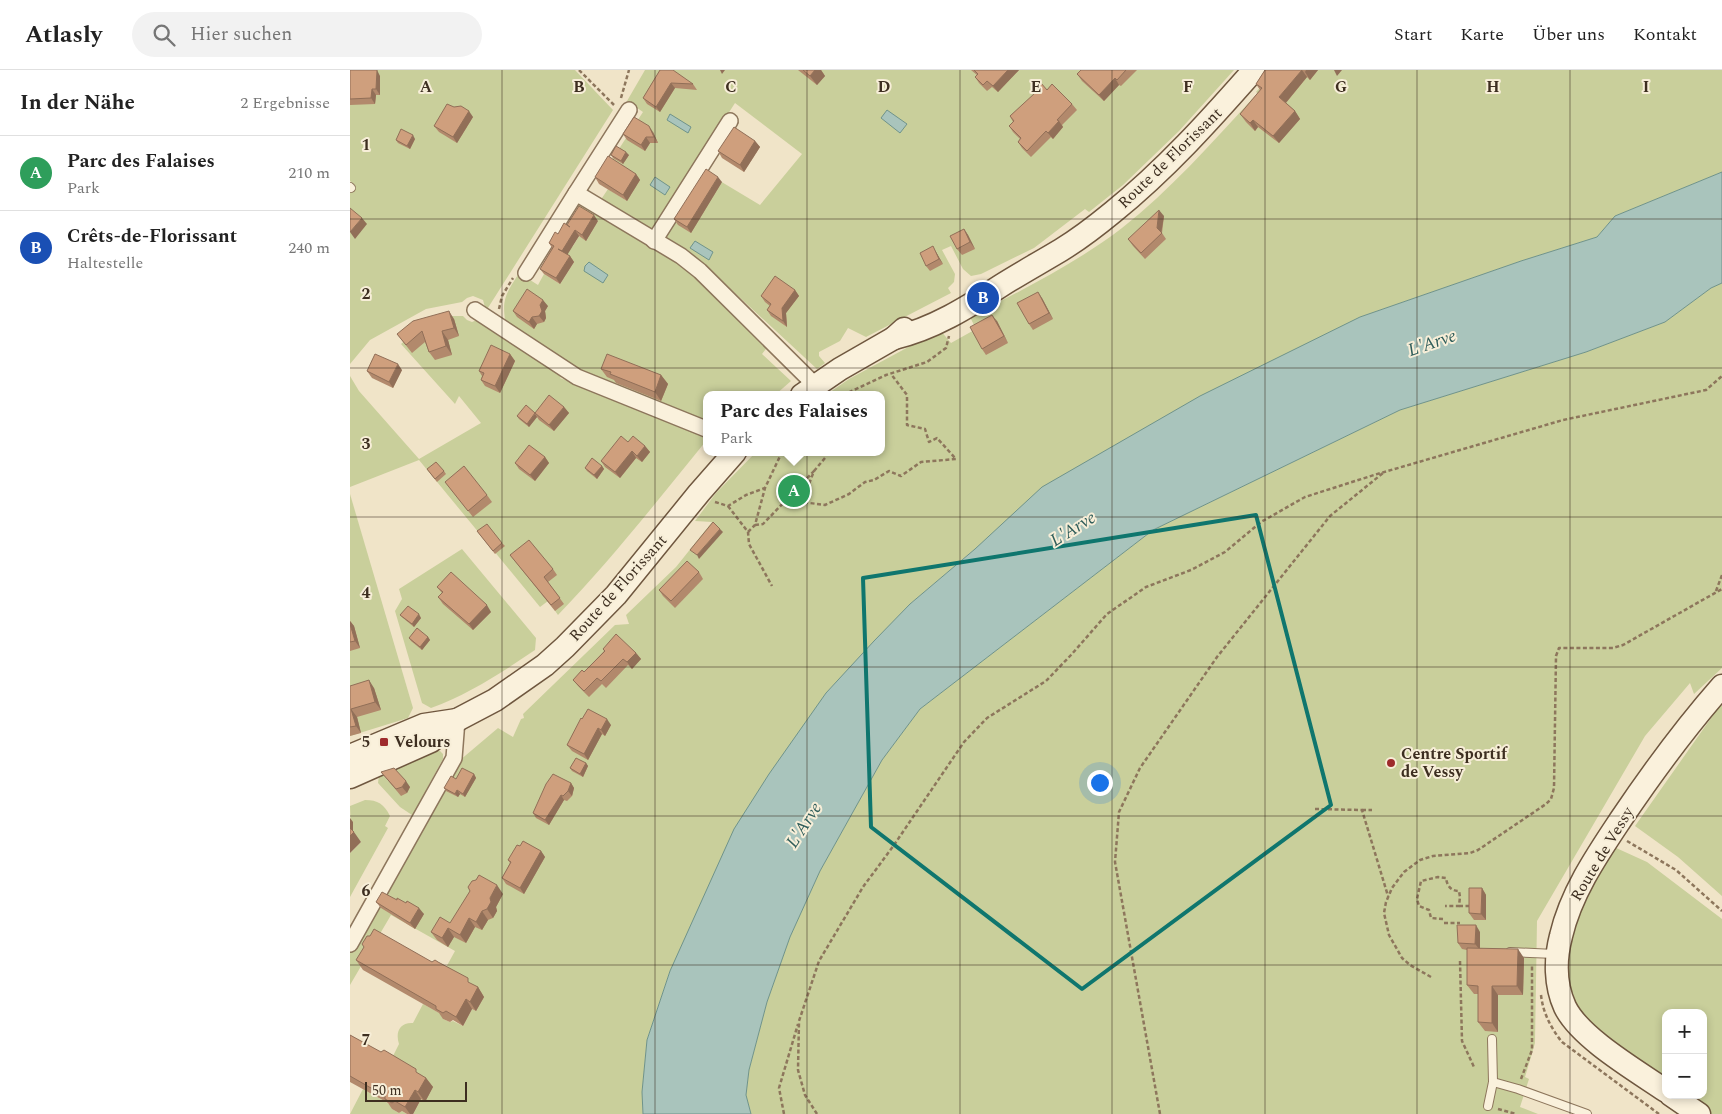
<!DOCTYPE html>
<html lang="de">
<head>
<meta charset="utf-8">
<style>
	:root { --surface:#fff; --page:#f2f2f2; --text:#222; --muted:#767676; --line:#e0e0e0; --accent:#111827 }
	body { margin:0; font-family:Spectral,serif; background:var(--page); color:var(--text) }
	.controls { position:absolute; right:15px; bottom:15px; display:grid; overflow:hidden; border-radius:10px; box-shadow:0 2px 8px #0003 }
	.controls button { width:45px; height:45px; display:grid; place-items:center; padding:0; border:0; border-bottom:1px solid var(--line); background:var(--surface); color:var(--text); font:25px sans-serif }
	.scale { position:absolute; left:15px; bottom:12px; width:102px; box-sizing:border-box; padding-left:5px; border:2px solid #3d2e20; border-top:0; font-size:14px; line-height:18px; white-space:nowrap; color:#3d2e20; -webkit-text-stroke:4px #f7eed8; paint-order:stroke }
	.you { position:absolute; left:749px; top:712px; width:18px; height:18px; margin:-12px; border:4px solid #fff; border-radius:50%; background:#1a73e8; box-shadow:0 0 0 8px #1a73e833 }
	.badge { display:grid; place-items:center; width:32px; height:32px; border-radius:50%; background:var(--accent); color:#fff; font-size:16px; font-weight:700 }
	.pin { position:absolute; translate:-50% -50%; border:2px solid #fff; box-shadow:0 1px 5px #0006 }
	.popup { position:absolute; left:353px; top:321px; width:182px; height:65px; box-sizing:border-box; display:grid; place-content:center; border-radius:10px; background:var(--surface); filter:drop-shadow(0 1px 4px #0005); font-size:16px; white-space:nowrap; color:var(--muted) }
	.popup b { font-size:19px; color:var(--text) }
	.popup::after { content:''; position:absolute; left:50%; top:100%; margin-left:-10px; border:10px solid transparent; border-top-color:var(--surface) }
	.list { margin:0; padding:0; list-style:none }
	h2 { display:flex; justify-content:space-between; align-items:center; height:65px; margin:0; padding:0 20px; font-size:21px }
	h2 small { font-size:16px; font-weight:400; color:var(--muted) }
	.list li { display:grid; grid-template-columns:32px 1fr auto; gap:15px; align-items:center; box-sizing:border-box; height:75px; padding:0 20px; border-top:1px solid var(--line) }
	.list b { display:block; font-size:19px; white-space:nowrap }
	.list p { margin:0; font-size:16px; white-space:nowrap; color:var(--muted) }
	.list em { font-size:16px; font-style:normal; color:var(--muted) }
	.icon { flex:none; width:28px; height:28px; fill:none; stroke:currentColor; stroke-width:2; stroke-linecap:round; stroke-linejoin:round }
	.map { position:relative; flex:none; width:1372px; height:1044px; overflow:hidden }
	header { display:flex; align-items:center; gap:30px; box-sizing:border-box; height:70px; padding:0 25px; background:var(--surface); border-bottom:1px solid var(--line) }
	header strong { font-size:24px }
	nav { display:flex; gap:28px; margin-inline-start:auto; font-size:18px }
	.search { width:350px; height:45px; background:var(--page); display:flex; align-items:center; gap:12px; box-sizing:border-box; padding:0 18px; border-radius:28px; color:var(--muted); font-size:19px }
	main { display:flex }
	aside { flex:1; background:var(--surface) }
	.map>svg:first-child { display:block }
	.green { fill:#c9cf9b }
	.water { fill:#a9c4bc; stroke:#6f938a }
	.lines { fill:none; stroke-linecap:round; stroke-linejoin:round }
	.lane-casing { stroke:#8d765c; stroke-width:10 }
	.street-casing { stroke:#8d765c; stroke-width:18 }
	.secondary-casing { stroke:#6f573f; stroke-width:25 }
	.path { stroke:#8d765c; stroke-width:2.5; stroke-dasharray:4 2.5; stroke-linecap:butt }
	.lane { stroke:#faf1dc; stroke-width:8 }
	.street { stroke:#faf1dc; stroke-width:15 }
	.secondary { stroke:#faf1dc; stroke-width:22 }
	.wall { fill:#b2896c }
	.shaded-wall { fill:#916f58 }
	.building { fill:#cf9f7d; stroke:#916f58 }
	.marked { fill:none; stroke:#0f766e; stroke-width:4; stroke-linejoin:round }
	.grid { fill:none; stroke:#3d2e20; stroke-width:1; stroke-opacity:0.55 }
	.poi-dot { fill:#9e2a2b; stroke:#f7eed8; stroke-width:2 }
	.labels { text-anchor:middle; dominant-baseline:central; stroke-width:4; stroke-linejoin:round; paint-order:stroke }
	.street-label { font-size:16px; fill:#3d2e20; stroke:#f7eed8 }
	.poi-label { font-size:16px; font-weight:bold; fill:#3d2e20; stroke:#f7eed8; text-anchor:start }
	.water-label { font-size:18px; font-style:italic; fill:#2f5d5a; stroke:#f7eed8 }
	.grid-label { font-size:16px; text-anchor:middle; font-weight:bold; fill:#3d2e20; stroke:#f7eed8; stroke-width:4; stroke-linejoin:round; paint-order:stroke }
</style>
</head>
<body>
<header>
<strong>Atlasly</strong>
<div class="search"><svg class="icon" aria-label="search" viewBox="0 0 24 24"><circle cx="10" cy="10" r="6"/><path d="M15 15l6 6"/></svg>Hier suchen</div>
<nav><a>Start</a><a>Karte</a><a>Über uns</a><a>Kontakt</a></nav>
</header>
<main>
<aside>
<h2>In der Nähe<small>2 Ergebnisse</small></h2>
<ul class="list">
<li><span class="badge" style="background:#2e9e5b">A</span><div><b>Parc des Falaises</b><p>Park</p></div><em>210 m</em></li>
<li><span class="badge" style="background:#1a4fb4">B</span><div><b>Crêts-de-Florissant</b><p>Haltestelle</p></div><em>240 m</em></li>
</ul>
</aside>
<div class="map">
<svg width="1372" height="1044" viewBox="0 0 1372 1044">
	<rect width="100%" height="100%" fill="#f0e4c8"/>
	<!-- green -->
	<g class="green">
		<path d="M 0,0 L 225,0 L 263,40 L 136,241 L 133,230 L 123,226 L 117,228 L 112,232 L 76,239 L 20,270 L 0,294 L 0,122 L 5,115 L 0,111 Z"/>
		<path d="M 295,0 L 884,0 L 829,61 L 773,115 L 739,142 L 735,139 L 684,178 L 631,204 L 621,206 L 613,199 L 601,176 L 592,180 L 605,204 L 604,212 L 598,218 L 601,223 L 516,267 L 498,258 L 490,271 L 469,282 L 469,286 L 475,293 L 467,299 L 359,199 L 314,169 L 355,102 L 410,135 L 452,84 L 385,33 L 302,162 L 250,131 L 258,119 L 277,131 L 262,93 L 263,88 L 293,42 L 277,31 Z"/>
		<path d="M 925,0 L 1372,0 L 1372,102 L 1265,146 L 1247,167 L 1171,191 L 1010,247 L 625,479 L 560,534 L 476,623 L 320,901 L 297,970 L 292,1022 L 293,1044 L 63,1044 L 71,1029 L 75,1031 L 41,990 L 49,974 C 45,962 50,952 63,953 L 73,934 L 93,945 L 93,949 L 100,952 L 103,951 L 113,956 L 122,939 L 126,941 L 94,901 L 105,881 L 41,845 L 0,915 L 0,881 L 109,691 L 148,658 L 163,667 L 171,649 L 174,648 L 173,644 L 265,555 L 279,554 L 276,545 L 326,497 L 362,452 L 345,451 L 366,423 L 406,382 L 532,382 L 532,325 L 476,325 L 499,309 L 590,260 L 601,273 L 626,259 L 620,247 C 672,220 725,194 772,158 C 820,120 861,74 902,29 L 910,34 L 915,28 L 906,22 Z"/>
		<path d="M 228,133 L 234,133 L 337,198 L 419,275 L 412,284 L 441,311 L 425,325 L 356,325 L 356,351 L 229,301 L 156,255 C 151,229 156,224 169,203 L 188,215 L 194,204 L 210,214 L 224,192 L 213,185 L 223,176 L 229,166 L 236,170 L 248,151 L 225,136 Z"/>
		<path d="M 1372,213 L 1372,598 L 1344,624 L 1340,613 L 1295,666 L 1187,851 L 1185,973 L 1175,1007 L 1179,1009 L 1170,1037 L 1188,1044 L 401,1044 L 396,1025 L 399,1000 L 417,932 L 440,867 L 470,801 L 532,690 L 570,639 L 803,460 L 1050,340 L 1236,282 L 1315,252 L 1361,218 Z"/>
		<path d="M 93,246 L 113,246 L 117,250 L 122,252 L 132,248 L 215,302 L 210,308 L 356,364 L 356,371 C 308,430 261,490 208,545 L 198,531 L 190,537 L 69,390 L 0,417 L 0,306 L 9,321 L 69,389 L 131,353 L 109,326 L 105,334 L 51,274 L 64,263 Z"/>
		<path d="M 0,424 L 63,638 L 58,648 L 0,666 Z"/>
		<path d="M 112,479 L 186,568 L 185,580 C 151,603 119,624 81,638 L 72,633 L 45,541 L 52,529 L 49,519 Z"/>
		<path d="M 1372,635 L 1372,826 L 1328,787 L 1285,756 L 1366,641 Z"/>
		<path d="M 85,680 L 90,681 L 93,684 L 93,689 L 76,720 L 78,723 L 65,747 L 50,737 L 28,713 L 29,705 Z"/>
		<path d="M 15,730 C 28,730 34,734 40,746 L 35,756 L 38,758 L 0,827 L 0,783 L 11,772 L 1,763 L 0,736 Z"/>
		<path d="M 1264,777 L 1297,792 L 1372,849 L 1372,1044 L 1360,1044 L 1333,1025 L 1353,1025 L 1353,943 L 1316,943 L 1316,1013 L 1239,958 L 1219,926 L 1216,881 L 1229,837 Z"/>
		<path d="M 13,1019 L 41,1035 L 42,1039 L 49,1043 L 52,1041 L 57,1044 L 0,1044 Z"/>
	</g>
	<!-- water -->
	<g class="water">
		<path d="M 537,40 L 557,54 L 550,63 L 531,48 Z"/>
		<path d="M 320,44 L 341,57 L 338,63 L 317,50 Z"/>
		<path d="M 1372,102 L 1372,213 L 1361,218 L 1315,252 L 1236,282 L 1050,340 L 803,460 L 570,639 L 532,690 L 470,801 L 440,867 L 417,932 L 399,1000 L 396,1025 L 401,1044 L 293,1044 L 292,1022 L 297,970 L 320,901 L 384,759 L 419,704 L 476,623 L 524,571 L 560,534 L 625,479 L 692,417 L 850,326 L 1010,247 L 1171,191 L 1247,167 L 1265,146 Z"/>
		<path d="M 305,107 L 320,117 L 315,125 L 300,115 Z"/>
		<path d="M 345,171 L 363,182 L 359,190 L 340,178 Z"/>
		<path d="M 239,192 L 258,205 L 253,213 L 234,201 L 235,196 Z"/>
	</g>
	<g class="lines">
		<defs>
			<g id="lane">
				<path d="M 0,117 L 1,118"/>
				<path d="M 1160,882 L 1205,884"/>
				<path d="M 1143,1012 L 1168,1019 L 1237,1044"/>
				<path d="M 1138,1036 L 1143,1012 L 1142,969"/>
			</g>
			<g id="street">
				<path d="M 226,123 L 279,40"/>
				<path d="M 304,171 L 380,51"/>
				<path d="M 176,203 L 226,123 L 331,186 L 350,201 L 465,315"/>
				<path d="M 125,240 L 227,307 L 356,359"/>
				<path d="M 0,874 L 104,688 L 107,650"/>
			</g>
			<g id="secondary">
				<path d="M 544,268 C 583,259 618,237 652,215 C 671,203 691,192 711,180 C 729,169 746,156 763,142 C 815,100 860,50 904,0"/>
				<path d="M 452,325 L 490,299 L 544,268 L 554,259"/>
				<path d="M 0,686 L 74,655 L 107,650"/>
				<path d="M 0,707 L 81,671 L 107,650 L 145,630 L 195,595 L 215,577 L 266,525 L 349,423 L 385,382"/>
				<path d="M 1316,1021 C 1287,1001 1230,968 1215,937 C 1205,915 1205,889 1211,866 C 1221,823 1247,785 1271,749 C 1302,703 1335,658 1372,616"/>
				<path d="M 1321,1025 L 1349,1044"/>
			</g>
		</defs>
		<!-- lane casing -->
		<use href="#lane" class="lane-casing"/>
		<!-- street casing -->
		<use href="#street" class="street-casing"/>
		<!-- secondary casing -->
		<use href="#secondary" class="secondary-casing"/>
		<!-- path -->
		<g class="path">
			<path d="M 229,0 L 265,36"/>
			<path d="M 271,28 L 279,0"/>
			<path d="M 149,239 L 152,226 L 163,208"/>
			<path d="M 493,325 L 536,305 L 577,292 L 596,278 L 599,266"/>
			<path d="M 464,401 L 475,388"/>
			<path d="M 365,432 L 378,436 L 396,425 L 415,418"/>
			<path d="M 378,436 L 398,462 L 399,474 L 422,516"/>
			<path d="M 405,455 L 413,454 L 464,401 L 452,432 L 475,435 L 499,424 L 515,412 L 524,410 L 539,401 L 551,406 L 571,392 L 606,389 L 587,368 L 579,372 L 575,359 L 557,355 L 557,325 L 541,304"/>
			<path d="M 398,462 L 405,455 L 415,418 L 432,382"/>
			<path d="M 1366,521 L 1372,505"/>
			<path d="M 965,739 L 1012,740 L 1038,826"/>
			<path d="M 1012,740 L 1022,740"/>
			<path d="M 1277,771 L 1326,800 L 1372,841"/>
			<path d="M 1109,836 L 1119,836"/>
			<path d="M 1093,849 L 1081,848 L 1079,840 L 1069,836 L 1067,829 L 1071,811 L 1088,807 L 1096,808 C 1097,816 1101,821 1109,821 L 1110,827 L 1109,836 L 1095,836"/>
			<path d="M 1094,853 L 1110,853"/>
			<path d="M 1110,891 L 1112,971 L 1124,997"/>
			<path d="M 1081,907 L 1060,895 L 1052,888 L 1039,865 L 1034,843 L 1036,832 L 1042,818 L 1054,802 L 1070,790 L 1083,786 L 1120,783 L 1128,780 L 1196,734 L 1201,729 L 1204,718 L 1206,586 L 1209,578 L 1263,578 L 1273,575 L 1372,519"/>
			<path d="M 1191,925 C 1193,943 1201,958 1212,972 L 1309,1044"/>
			<path d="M 1171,1009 L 1182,980 L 1182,894"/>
			<path d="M 1148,1039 L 1166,1044"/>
			<path d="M 434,1044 L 429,1018 L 448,954"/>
			<path d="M 467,1044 L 455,1025 L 448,1000 L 449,951 L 469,891 L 513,817 L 544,775 L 614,672 L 637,648 L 696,611 L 721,585 L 757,544 L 796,517 L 841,500 L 875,482 L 911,452 L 955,427 L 1024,405 L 1213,350 L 1356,320 L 1372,306"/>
			<path d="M 810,1044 L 765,792 L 769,742 L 790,698 L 867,587 L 980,446 L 1033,403"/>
		</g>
		<!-- lane -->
		<use href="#lane" class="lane"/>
		<!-- street -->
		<use href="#street" class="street"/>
		<!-- secondary -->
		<use href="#secondary" class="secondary"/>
	</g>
	<!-- wall -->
	<g class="wall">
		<path d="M 0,0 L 30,6 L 30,25 L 26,25 L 25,34 L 0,35 Z"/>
		<path d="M 310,0 L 343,14 L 347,20 L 325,18 L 310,42 L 297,34 L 293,28 Z"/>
		<path d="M 448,0 L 471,0 L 475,6 L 467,15 Z"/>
		<path d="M 621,0 L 669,0 L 648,22 L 642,17 L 637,21 L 629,13 L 625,7 L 627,5 Z"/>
		<path d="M 731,0 L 787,0 L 771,16 L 769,15 L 754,31 L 732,11 L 727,4 Z"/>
		<path d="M 915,0 L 968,0 L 960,10 L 957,7 L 936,33 L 945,41 L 950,49 L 929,73 L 908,57 L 905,61 L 896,52 L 890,44 L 910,20 L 906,14 Z"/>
		<path d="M 697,20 L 722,34 L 727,40 L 712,55 L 713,57 L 703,69 L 701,67 L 681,87 L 672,78 L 668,72 L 670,69 L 663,62 L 659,56 L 663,52 L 660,46 L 685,24 L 683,21 Z"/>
		<path d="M 104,37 L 123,47 L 107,73 L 89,62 L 84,56 Z"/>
		<path d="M 303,62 L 308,73 L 300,73 L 295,81 L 277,70 L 273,64 Z"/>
		<path d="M 65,69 L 60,79 L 48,73 L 46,70 Z"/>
		<path d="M 405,71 L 410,77 L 394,102 L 372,88 L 368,81 Z"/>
		<path d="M 261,85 L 279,85 L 273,94 L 263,88 Z"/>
		<path d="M 286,104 L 290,110 L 277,131 L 249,114 L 245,107 Z"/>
		<path d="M 372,112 L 341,163 L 328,155 L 324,149 Z"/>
		<path d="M 814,146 L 812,163 L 816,169 L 795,189 L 783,176 L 778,169 Z"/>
		<path d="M 248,151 L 236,171 L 229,166 L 217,184 L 220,186 L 224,192 L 210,214 L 194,204 L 190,199 L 202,178 L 199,173 L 208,164 Z"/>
		<path d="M 614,159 L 618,165 L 625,179 L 612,185 L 607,179 Z"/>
		<path d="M 586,182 L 593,194 L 580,201 L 576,196 Z"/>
		<path d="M 445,220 L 449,226 L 436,243 L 437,257 L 421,246 L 417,240 L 420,236 L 415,232 L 411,226 Z"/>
		<path d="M 692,228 L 703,249 L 683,260 L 679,254 Z"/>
		<path d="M 198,236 L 195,241 L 196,248 L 194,252 L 187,254 L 184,259 L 167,247 L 163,241 Z"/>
		<path d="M 104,249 L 109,266 L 98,270 L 102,285 L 85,290 L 79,282 L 75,272 L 62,283 L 47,264 Z"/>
		<path d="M 647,251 L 658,273 L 636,285 L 632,279 Z"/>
		<path d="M 160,284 L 165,291 L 150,323 L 135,316 L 131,310 L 132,306 L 129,301 Z"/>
		<path d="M 251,299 L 311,305 L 318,314 L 311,331 L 266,313 L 264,310 L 257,307 Z"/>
		<path d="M 52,300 L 43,318 L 22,308 L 17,301 Z"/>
		<path d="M 214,337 L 219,343 L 204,361 L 189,350 L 187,347 L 179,357 L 169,349 L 167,346 Z"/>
		<path d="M 278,372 L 295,376 L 300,382 L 292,392 L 286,388 L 270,408 L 255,397 L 251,391 Z"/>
		<path d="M 195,387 L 199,393 L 185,411 L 169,399 L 165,393 Z"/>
		<path d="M 252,396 L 254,399 L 247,409 L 237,401 L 235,398 Z"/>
		<path d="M 77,399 L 94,401 L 96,404 L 87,412 Z"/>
		<path d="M 95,412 L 137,425 L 142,432 L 123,447 Z"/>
		<path d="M 127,461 L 152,473 L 155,476 L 145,484 Z"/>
		<path d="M 160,485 L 203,499 L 207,505 L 198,512 L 214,534 L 205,541 Z"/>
		<path d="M 349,502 L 353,509 L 325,538 L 313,526 L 309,520 Z"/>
		<path d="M 87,517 L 141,542 L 123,560 L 93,534 L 88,527 L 92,523 Z"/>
		<path d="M 50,545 L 71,548 L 64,557 L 53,548 Z"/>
		<path d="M 0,551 L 4,556 L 10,578 L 0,581 Z"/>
		<path d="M 78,567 L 80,570 L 72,580 L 61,571 L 59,568 Z"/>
		<path d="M 253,579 L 286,583 L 291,589 L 282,599 L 278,595 L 256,618 L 252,614 L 239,627 L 228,616 L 223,610 L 234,602 L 254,581 Z"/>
		<path d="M 0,616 L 24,618 L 31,640 L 7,647 L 11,663 L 0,666 Z"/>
		<path d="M 232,649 L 261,655 L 255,666 L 252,664 L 238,690 L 222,681 L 217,675 Z"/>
		<path d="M 236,693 L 238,696 L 233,707 L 222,701 L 220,698 Z"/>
		<path d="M 31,702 L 60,717 L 57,723 L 51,726 Z"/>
		<path d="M 124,704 L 126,708 L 115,727 L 110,724 L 108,727 L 96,721 L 94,718 L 106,709 Z"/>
		<path d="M 221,713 L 224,718 L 222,726 L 217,731 L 214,730 L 199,755 L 186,748 L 183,743 Z"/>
		<path d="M 170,776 L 191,781 L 195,787 L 174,824 L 156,814 L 152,808 L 160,793 L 158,790 Z"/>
		<path d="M 1132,818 L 1136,825 L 1136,850 L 1124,850 L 1119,843 Z"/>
		<path d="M 153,824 L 146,837 L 147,841 L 143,848 L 138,850 L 132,860 L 125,857 L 116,873 L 104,867 L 98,877 L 87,870 L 81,862 L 100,853 Z"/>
		<path d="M 26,832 L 74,844 L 65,859 L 31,838 Z"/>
		<path d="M 1130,862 L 1130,878 L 1174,888 L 1173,925 L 1148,925 L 1148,962 L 1135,961 L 1128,952 L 1128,924 L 1124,924 L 1117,915 L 1117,880 L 1112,879 L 1108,873 Z"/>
		<path d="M 6,890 L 121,914 L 128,917 L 134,927 L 126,941 L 122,939 L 113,956 L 103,950 L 100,952 L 93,949 L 89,943 L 13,900 Z"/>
		<path d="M 0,965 L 76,1008 L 83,1017 L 75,1032 L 71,1029 L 63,1044 L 57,1044 L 52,1041 L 49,1043 L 42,1039 L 38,1033 L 0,1012 Z"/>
	</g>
	<!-- shaded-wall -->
	<g class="shaded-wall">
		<path d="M 27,0 L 30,6 L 30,25 L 26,19 Z"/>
		<path d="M 370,0 L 375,0 L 372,4 Z"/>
		<path d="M 465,0 L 471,0 L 475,6 L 467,15 L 460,6 Z"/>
		<path d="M 658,0 L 669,0 L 648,22 L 643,16 Z"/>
		<path d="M 952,0 L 957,7 L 934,35 L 929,27 Z"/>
		<path d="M 956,0 L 968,0 L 960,10 L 955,2 Z"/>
		<path d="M 984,0 L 992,0 L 987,6 Z"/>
		<path d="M 765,8 L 769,15 L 754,31 L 749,25 Z"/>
		<path d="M 321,13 L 325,18 L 310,42 L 306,37 Z"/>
		<path d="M 22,19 L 26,25 L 25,34 L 21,28 Z"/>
		<path d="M 119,41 L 123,47 L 107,73 L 103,67 Z"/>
		<path d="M 945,41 L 950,49 L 929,73 L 923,66 Z"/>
		<path d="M 903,50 L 908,57 L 905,61 L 900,53 Z"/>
		<path d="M 709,51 L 713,57 L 703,69 L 698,63 Z"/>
		<path d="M 299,56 L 303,62 L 308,73 L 304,67 Z"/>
		<path d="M 63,65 L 65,69 L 60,79 L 57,76 Z"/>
		<path d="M 296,67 L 300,73 L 295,81 L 291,75 Z"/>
		<path d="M 405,71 L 410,77 L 394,102 L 390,95 Z"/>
		<path d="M 276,82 L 279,85 L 273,94 L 271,91 Z"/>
		<path d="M 286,104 L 290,110 L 277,131 L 273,125 Z"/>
		<path d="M 368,107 L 372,112 L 341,163 L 337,157 Z"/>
		<path d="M 809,140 L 814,146 L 811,164 L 807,158 Z"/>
		<path d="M 244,145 L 248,151 L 236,171 L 232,165 Z"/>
		<path d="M 12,148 L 17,154 L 5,169 L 0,162 Z"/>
		<path d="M 614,159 L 618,165 L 625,179 L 620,172 Z"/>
		<path d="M 225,160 L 229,166 L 216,187 L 212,181 Z"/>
		<path d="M 583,176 L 586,182 L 593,194 L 589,189 Z"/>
		<path d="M 220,186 L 224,192 L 210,214 L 206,208 Z"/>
		<path d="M 445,220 L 449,226 L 436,243 L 437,257 L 433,251 L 432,238 Z"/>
		<path d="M 688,222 L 692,228 L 703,249 L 699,243 Z"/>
		<path d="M 193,230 L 198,236 L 195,241 L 196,248 L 194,252 L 189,246 L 190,235 Z"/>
		<path d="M 99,241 L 104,249 L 109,266 L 104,258 Z"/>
		<path d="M 642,245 L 647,251 L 658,273 Z"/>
		<path d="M 182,247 L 187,254 L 184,259 L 179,252 Z"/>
		<path d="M 92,261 L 98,270 L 102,285 L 96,276 Z"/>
		<path d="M 160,284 L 165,291 L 150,323 L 145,316 Z"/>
		<path d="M 48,294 L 52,300 L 43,318 L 39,312 Z"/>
		<path d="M 311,305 L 318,314 L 311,331 L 305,322 Z"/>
		<path d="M 214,337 L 219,343 L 204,361 L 199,355 Z"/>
		<path d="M 185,344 L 187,347 L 179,357 L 177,354 Z"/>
		<path d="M 295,376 L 300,382 L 292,392 L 287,386 Z"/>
		<path d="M 282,381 L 286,388 L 270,408 L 265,402 Z"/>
		<path d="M 195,387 L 199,393 L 185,411 L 180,405 Z"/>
		<path d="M 252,396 L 254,399 L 247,409 L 244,405 Z"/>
		<path d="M 370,459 L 373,462 L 349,489 L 347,485 Z"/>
		<path d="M 137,535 L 141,542 L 123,560 L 119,554 Z"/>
		<path d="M 69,544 L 71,548 L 64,557 L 62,554 Z"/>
		<path d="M 0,551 L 4,556 L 10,578 L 5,571 L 0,554 Z"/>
		<path d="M 78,567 L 80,570 L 72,580 L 70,577 Z"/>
		<path d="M 286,583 L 291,589 L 282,599 L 277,592 Z"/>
		<path d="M 19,610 L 24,618 L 31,640 L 25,632 Z"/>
		<path d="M 1,639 L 7,647 L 11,663 L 6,656 Z"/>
		<path d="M 257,649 L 261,655 L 255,666 L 251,660 Z"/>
		<path d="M 248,658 L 252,664 L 238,690 L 234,684 Z"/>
		<path d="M 236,693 L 238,696 L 233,707 L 230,704 Z"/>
		<path d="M 124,704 L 126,708 L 115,727 L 113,724 Z"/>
		<path d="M 56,711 L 60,717 L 57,723 L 52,717 Z"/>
		<path d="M 221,713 L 224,718 L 222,726 L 218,721 Z"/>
		<path d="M 107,720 L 110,724 L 108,727 L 105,724 Z"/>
		<path d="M 211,725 L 214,730 L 199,755 L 195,750 Z"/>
		<path d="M 0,748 L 3,752 L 3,763 L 4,762 L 11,772 L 0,783 Z"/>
		<path d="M 191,781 L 195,787 L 174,824 L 170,818 Z"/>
		<path d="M 147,815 L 153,824 L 146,837 L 147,841 L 143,848 L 137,839 L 140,828 Z"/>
		<path d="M 1132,818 L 1136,825 L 1136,850 L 1131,844 Z"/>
		<path d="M 69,838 L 74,844 L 65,859 L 60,853 Z"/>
		<path d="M 132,841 L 138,850 L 132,860 L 126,852 Z"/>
		<path d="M 119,848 L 125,857 L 116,873 L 110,865 Z"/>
		<path d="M 1126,855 L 1130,862 L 1130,880 L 1125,874 Z"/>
		<path d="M 98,858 L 104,867 L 98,877 L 92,868 Z"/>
		<path d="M 1168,879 L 1174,888 L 1173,925 L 1167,916 Z"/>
		<path d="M 1142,916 L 1148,925 L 1148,962 L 1142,953 Z"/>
		<path d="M 128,917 L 134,927 L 126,941 L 120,932 Z"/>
		<path d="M 116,929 L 122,939 L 113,956 L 106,947 Z"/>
		<path d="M 76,1008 L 83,1017 L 75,1032 L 68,1022 Z"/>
		<path d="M 65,1020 L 71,1029 L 63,1044 L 60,1044 L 55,1037 Z"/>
	</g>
	<!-- building -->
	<g class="building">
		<path d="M 0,0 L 27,0 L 26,19 L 22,19 L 21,28 L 0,29 Z"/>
		<path d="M 310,0 L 323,0 L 343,14 L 321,13 L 306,37 L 293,28 Z"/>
		<path d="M 453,0 L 465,0 L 460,6 Z"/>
		<path d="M 624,0 L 658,0 L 643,16 L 637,11 L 633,15 L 625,7 L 628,4 Z"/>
		<path d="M 731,0 L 776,0 L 767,10 L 765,8 L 749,25 L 727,4 Z"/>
		<path d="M 915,0 L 952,0 L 929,27 L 945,41 L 923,66 L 903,50 L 900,53 L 890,44 L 912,18 L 906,14 Z"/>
		<path d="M 691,13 L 697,20 L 702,14 L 722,34 L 707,50 L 709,51 L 698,63 L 696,61 L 677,81 L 668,72 L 671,68 L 659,56 L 664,51 L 660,46 L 685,23 L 683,21 Z"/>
		<path d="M 97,34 L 104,37 L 111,36 L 119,41 L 103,67 L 84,56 Z"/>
		<path d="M 284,47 L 299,56 L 304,67 L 296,67 L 291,75 L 273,64 Z"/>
		<path d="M 384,57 L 405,71 L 390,95 L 368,81 Z"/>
		<path d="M 51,59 L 63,65 L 57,76 L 46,70 Z"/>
		<path d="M 266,76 L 276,82 L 271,91 L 261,85 Z"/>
		<path d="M 258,86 L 286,104 L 273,125 L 245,107 Z"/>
		<path d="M 356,99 L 368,107 L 337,157 L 324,149 Z"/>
		<path d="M 229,136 L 244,145 L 232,165 L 225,160 L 212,181 L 208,179 L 220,186 L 206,208 L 190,199 L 204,176 L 199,173 L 205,162 L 208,164 L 214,153 L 220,157 L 217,155 Z"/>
		<path d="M 0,138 L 12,148 L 0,162 Z"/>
		<path d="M 809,140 L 807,158 L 812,163 L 791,183 L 778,169 Z"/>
		<path d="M 614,159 L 620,172 L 607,179 L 600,166 Z"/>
		<path d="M 583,176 L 589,189 L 576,196 L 570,183 Z"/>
		<path d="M 425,206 L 445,220 L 432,238 L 433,251 L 417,240 L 421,234 L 411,226 Z"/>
		<path d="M 177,219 L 193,230 L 190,235 L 192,241 L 189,246 L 182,247 L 179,252 L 163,241 Z"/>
		<path d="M 688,222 L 699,243 L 679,254 L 667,233 Z"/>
		<path d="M 99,241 L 104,258 L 92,261 L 96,276 L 79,282 L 72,261 L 56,275 L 47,264 L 63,251 Z"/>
		<path d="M 642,245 L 654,266 L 632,279 L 620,257 Z"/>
		<path d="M 141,275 L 160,284 L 145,316 L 131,310 L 134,303 L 129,301 Z"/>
		<path d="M 25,284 L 48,294 L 39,312 L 17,301 Z"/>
		<path d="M 257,284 L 311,305 L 305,322 L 260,304 L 261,302 L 251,299 Z"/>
		<path d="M 199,325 L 214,337 L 199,355 L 185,343 Z"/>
		<path d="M 176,335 L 185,343 L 177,354 L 167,346 Z"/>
		<path d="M 271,366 L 278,372 L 283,366 L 295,376 L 287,386 L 282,381 L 265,402 L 251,391 Z"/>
		<path d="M 179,375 L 195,387 L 180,405 L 165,393 Z"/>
		<path d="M 242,388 L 252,396 L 244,405 L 235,398 Z"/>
		<path d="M 86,392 L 94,401 L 85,409 L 77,399 Z"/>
		<path d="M 114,396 L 137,425 L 118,441 L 95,412 Z"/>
		<path d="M 363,452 L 370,459 L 347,485 L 340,480 Z"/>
		<path d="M 137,454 L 152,473 L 143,481 L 127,461 Z"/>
		<path d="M 179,470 L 203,499 L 194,507 L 210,528 L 201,535 L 160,485 Z"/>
		<path d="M 337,491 L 349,502 L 321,531 L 309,520 Z"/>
		<path d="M 101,502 L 137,535 L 119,554 L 88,527 L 93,522 L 87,517 Z"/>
		<path d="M 58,536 L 69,544 L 62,554 L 50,545 Z"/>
		<path d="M 0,554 L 5,571 L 0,572 Z"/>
		<path d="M 67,558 L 78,567 L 70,577 L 59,568 Z"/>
		<path d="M 266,564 L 286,583 L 277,592 L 273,589 L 251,611 L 247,608 L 234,621 L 223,610 L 232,600 L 234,602 L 255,581 L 253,579 Z"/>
		<path d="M 19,610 L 25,632 L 1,639 L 6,656 L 0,657 L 0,616 Z"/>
		<path d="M 238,639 L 257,649 L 251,660 L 248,658 L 234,684 L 217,675 L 231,648 L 232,649 Z"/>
		<path d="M 226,688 L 236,693 L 230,704 L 220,698 Z"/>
		<path d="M 44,698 L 56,711 L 52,717 L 46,719 L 31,702 Z"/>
		<path d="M 112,698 L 124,704 L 113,724 L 107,720 L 105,724 L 94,718 L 101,706 L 106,709 Z"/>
		<path d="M 203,704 L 221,713 L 218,721 L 213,726 L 211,725 L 195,750 L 183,743 L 196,714 Z"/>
		<path d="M 0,758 L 4,762 L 0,766 Z"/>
		<path d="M 173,771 L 191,781 L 170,818 L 152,808 L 161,792 L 158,790 L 167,775 L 170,776 Z"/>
		<path d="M 129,805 L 147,815 L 140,828 L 141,832 L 137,839 L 132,841 L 126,852 L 119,848 L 110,865 L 98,858 L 92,868 L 81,862 L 90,847 L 100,853 L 120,821 L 118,817 L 122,811 L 126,810 Z"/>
		<path d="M 1119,818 L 1132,818 L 1131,844 L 1119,843 Z"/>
		<path d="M 32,822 L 47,830 L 47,828 L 56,833 L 57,831 L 69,838 L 60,853 L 26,832 Z"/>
		<path d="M 1107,855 L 1126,855 L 1125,874 L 1108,873 Z"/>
		<path d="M 24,859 L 82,892 L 85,890 L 88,892 L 118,908 L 118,912 L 128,917 L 120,932 L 116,929 L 106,947 L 96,941 L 93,943 L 86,939 L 86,936 L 6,890 L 14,877 L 12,874 L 17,866 L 20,866 Z"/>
		<path d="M 1117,878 L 1168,879 L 1167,916 L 1142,916 L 1142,953 L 1128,952 L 1128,916 L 1117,915 Z"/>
		<path d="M 0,965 L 31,982 L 34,980 L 66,999 L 66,1002 L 76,1008 L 68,1022 L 65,1020 L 55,1037 L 45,1031 L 42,1033 L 35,1029 L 35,1026 L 0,1006 Z"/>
	</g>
	<!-- marked area -->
	<path class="marked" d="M 906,445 L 981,735 L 732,919 L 521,757 L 513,508 Z"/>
	<!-- grid -->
	<path class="grid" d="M 152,0 L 152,1044M 305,0 L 305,1044M 457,0 L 457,1044M 610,0 L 610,1044M 762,0 L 762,1044M 915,0 L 915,1044M 1067,0 L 1067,1044M 1220,0 L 1220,1044M 0,149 L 1372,149M 0,298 L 1372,298M 0,447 L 1372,447M 0,597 L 1372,597M 0,746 L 1372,746M 0,895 L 1372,895"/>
	<!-- markers -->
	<g class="poi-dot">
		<rect x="29" y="667" width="10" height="10" rx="2.5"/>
		<circle cx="1041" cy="693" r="5"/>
	</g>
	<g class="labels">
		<!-- street labels -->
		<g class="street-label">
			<text transform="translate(820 88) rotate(-44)">Route de Florissant</text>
			<text transform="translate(268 518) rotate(-48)">Route de Florissant</text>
			<text transform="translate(1252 784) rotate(-59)">Route de Vessy</text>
		</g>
		<!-- poi labels -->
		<g class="poi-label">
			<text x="44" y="672">Velours</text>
			<text x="1051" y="684">Centre Sportif<tspan x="1051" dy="18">de Vessy</tspan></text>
		</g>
		<!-- water labels -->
		<g class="water-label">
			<text transform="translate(1082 273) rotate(-19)">L'Arve</text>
			<text transform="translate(723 459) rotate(-32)">L'Arve</text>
			<text transform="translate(454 755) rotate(-57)">L'Arve</text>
		</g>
	</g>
	<g class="grid-label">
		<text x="76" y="22">A</text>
		<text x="229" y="22">B</text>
		<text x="381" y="22">C</text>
		<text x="534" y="22">D</text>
		<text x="686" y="22">E</text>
		<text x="838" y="22">F</text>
		<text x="991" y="22">G</text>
		<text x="1143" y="22">H</text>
		<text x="1296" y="22">I</text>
		<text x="16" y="80">1</text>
		<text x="16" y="229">2</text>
		<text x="16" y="379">3</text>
		<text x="16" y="528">4</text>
		<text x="16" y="677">5</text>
		<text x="16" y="826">6</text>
		<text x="16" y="975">7</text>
	</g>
</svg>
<div class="controls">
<button>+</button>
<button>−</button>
</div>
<div class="scale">50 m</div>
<div class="you"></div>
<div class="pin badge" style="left:444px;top:421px;background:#2e9e5b">A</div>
<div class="popup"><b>Parc des Falaises</b>Park</div>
<div class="pin badge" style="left:633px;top:228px;background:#1a4fb4">B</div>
</div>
</main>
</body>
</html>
